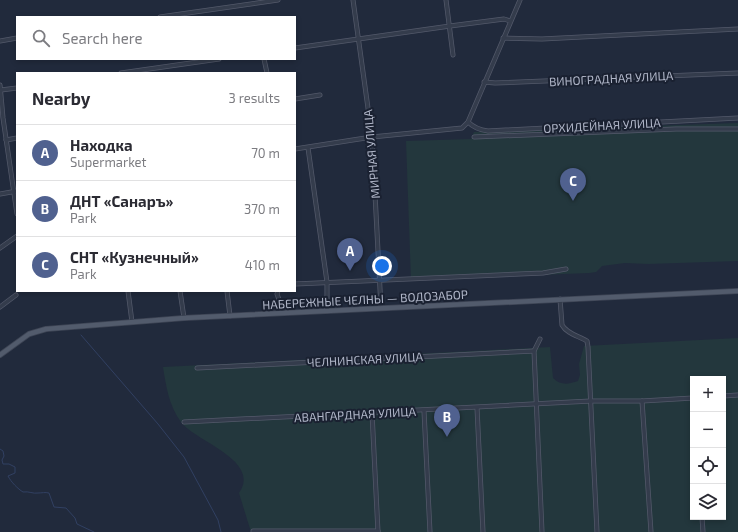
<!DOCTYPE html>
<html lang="en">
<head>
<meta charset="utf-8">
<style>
	:root { --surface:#fff; --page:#f7f7f7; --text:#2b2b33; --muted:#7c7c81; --line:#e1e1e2; --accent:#50618f }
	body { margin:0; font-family:"Exo 2",sans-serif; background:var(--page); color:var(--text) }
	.controls { position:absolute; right:12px; bottom:12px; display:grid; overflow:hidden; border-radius:0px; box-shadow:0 2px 6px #0003 }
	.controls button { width:36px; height:36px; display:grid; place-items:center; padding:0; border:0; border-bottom:1px solid var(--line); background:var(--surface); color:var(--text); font:20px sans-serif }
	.you { position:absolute; left:382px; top:266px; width:14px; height:14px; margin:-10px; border:3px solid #fff; border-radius:50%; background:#1a73e8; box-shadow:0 0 0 6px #1a73e833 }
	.badge { display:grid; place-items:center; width:26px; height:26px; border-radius:50%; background:var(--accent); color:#fff; font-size:13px; font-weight:700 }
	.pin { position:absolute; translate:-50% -33px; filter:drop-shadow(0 1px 2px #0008) }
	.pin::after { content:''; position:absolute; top:21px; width:14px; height:12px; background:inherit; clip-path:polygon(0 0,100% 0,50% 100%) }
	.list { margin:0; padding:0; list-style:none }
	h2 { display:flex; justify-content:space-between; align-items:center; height:52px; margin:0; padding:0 16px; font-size:17px }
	h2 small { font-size:13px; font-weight:400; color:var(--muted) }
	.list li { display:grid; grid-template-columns:26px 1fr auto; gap:12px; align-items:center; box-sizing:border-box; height:56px; padding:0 16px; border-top:1px solid var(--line) }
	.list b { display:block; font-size:15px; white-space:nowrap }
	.list p { margin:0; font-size:13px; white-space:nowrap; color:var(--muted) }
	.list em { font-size:13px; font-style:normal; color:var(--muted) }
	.icon { flex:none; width:22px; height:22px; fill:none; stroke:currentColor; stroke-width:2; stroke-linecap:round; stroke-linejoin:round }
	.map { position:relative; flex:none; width:738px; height:532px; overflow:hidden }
	.search { position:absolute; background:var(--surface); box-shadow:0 2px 6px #0003; left:16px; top:16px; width:280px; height:44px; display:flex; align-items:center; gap:10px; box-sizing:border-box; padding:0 14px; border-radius:0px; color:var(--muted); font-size:15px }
	.panel { position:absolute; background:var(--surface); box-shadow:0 2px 6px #0003; left:16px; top:72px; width:280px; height:220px; border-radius:0px }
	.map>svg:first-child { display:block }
	.green { fill:#23373d; fill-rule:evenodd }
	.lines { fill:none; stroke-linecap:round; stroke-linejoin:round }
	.stream { stroke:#314062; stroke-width:1 }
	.minor-casing { stroke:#53596a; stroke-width:5 }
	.major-casing { stroke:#3e4555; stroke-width:6 }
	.minor { stroke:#343c4c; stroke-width:3.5 }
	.major { stroke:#525b6c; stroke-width:4.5 }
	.labels { text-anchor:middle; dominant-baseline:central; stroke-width:4; stroke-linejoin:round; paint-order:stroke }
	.street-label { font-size:12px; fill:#b0b6c8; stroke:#1a2131 }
</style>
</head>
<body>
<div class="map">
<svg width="738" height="532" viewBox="0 0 738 532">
	<rect width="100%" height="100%" fill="#212a3c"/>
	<!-- green -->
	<g class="green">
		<path d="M 738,123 L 738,261 L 648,264 L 625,263 L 602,266 L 596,272 L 589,273 L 411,280 L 406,141 L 471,139 L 474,132 Z"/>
		<path d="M 738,338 L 738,532 L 251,532 L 239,493 C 262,460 194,441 181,422 C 169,406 166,386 163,367 L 550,347 L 553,378 C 561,386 569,384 578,381 L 580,375 L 579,364 L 584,346 ZM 693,379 L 723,379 L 723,517 L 693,517 Z"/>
	</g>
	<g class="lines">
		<!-- stream -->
		<g class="stream">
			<path d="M 81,335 L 158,424 L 184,457 L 218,520 L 221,532"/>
			<path d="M 0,449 L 3,451 L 4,456 L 2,460 L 3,464 L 9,464 L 15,467 L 15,473 L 8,476 C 11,482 18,489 23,492 C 29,491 33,494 38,493 C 42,493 45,492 49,493 L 54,507 L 66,508 L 75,518 L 77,524 L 94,532"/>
		</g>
		<defs>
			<g id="minor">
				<path d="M 353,0 L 372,137 L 381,308"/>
				<path d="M 446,0 L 453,55"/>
				<path d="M 160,17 L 278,0"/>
				<path d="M 503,38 L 542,39 L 738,29"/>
				<path d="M 0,41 L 17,38"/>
				<path d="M 295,48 L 450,26 L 504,19 L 510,21"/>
				<path d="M 264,59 L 267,73"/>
				<path d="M 121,73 L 219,59"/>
				<path d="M 484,82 L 495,83 L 738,73"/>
				<path d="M 0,85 L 3,118 L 17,214"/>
				<path d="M 1,90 L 17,88"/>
				<path d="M 295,99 L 320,95"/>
				<path d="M 468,122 C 474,128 480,130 488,131 L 738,118"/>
				<path d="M 474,137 L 676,129 L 738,129"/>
				<path d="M 6,140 L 17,138"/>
				<path d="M 308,148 L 327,282 L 327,311"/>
				<path d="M 295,149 L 372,137 L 462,128 L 468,122 L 520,0"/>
				<path d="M 0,194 L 17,191"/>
				<path d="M 0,248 L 17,236"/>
				<path d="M 295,284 L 543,273 L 566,269"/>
				<path d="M 128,291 L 132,322"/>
				<path d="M 180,291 L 184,318"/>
				<path d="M 227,291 L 230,316"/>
				<path d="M 278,291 L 277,294 L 284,313"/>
				<path d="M 560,299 L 562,325 C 567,334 579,336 587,341 L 588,347 L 597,532"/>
				<path d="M 0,307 L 16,295"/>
				<path d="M 540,339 L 534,351 L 542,532"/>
				<path d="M 197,368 L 534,351"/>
				<path d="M 723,396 L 738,395"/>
				<path d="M 642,401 L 651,532"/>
				<path d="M 477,408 L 483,532"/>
				<path d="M 424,411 L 430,532"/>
				<path d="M 372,413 L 378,532"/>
				<path d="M 184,422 L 591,401 L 642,401 L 693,398"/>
				<path d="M 702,517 L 703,532"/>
				<path d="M 253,531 L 378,531"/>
			</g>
			<path id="major" d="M 0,355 L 29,334 L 46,329 L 184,318 L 738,291"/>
		</defs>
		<!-- minor casing -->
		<use href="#minor" class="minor-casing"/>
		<!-- major casing -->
		<use href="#major" class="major-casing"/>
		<!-- minor -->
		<use href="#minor" class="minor"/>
		<!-- major -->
		<use href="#major" class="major"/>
	</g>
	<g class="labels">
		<!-- street labels -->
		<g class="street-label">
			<text transform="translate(611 78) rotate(-3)">ВИНОГРАДНАЯ УЛИЦА</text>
			<text transform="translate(602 125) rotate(-3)">ОРХИДЕЙНАЯ УЛИЦА</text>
			<text transform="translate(371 154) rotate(-95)">МИРНАЯ УЛИЦА</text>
			<text transform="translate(365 299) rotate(-3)">НАБЕРЕЖНЫЕ ЧЕЛНЫ — ВОДОЗАБОР</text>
			<text transform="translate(365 359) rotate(-3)">ЧЕЛНИНСКАЯ УЛИЦА</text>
			<text transform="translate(355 414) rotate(-3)">АВАНГАРДНАЯ УЛИЦА</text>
		</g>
	</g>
</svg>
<div class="controls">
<button>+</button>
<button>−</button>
<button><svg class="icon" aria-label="locate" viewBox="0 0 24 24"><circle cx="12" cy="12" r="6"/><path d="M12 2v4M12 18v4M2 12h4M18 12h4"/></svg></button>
<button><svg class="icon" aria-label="layers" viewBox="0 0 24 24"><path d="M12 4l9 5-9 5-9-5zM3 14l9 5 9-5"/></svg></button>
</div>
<div class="you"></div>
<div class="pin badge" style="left:350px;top:271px">A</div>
<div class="pin badge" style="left:447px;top:437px">B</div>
<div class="pin badge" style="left:573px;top:201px">C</div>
<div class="search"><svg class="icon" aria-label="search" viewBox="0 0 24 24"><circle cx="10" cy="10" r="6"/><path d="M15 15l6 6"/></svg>Search here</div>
<section class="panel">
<h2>Nearby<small>3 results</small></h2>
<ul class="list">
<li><span class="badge">A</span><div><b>Находка</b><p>Supermarket</p></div><em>70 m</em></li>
<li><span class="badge">B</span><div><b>ДНТ «Санаръ»</b><p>Park</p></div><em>370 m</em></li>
<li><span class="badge">C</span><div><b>СНТ «Кузнечный»</b><p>Park</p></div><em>410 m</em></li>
</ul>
</section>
</div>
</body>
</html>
